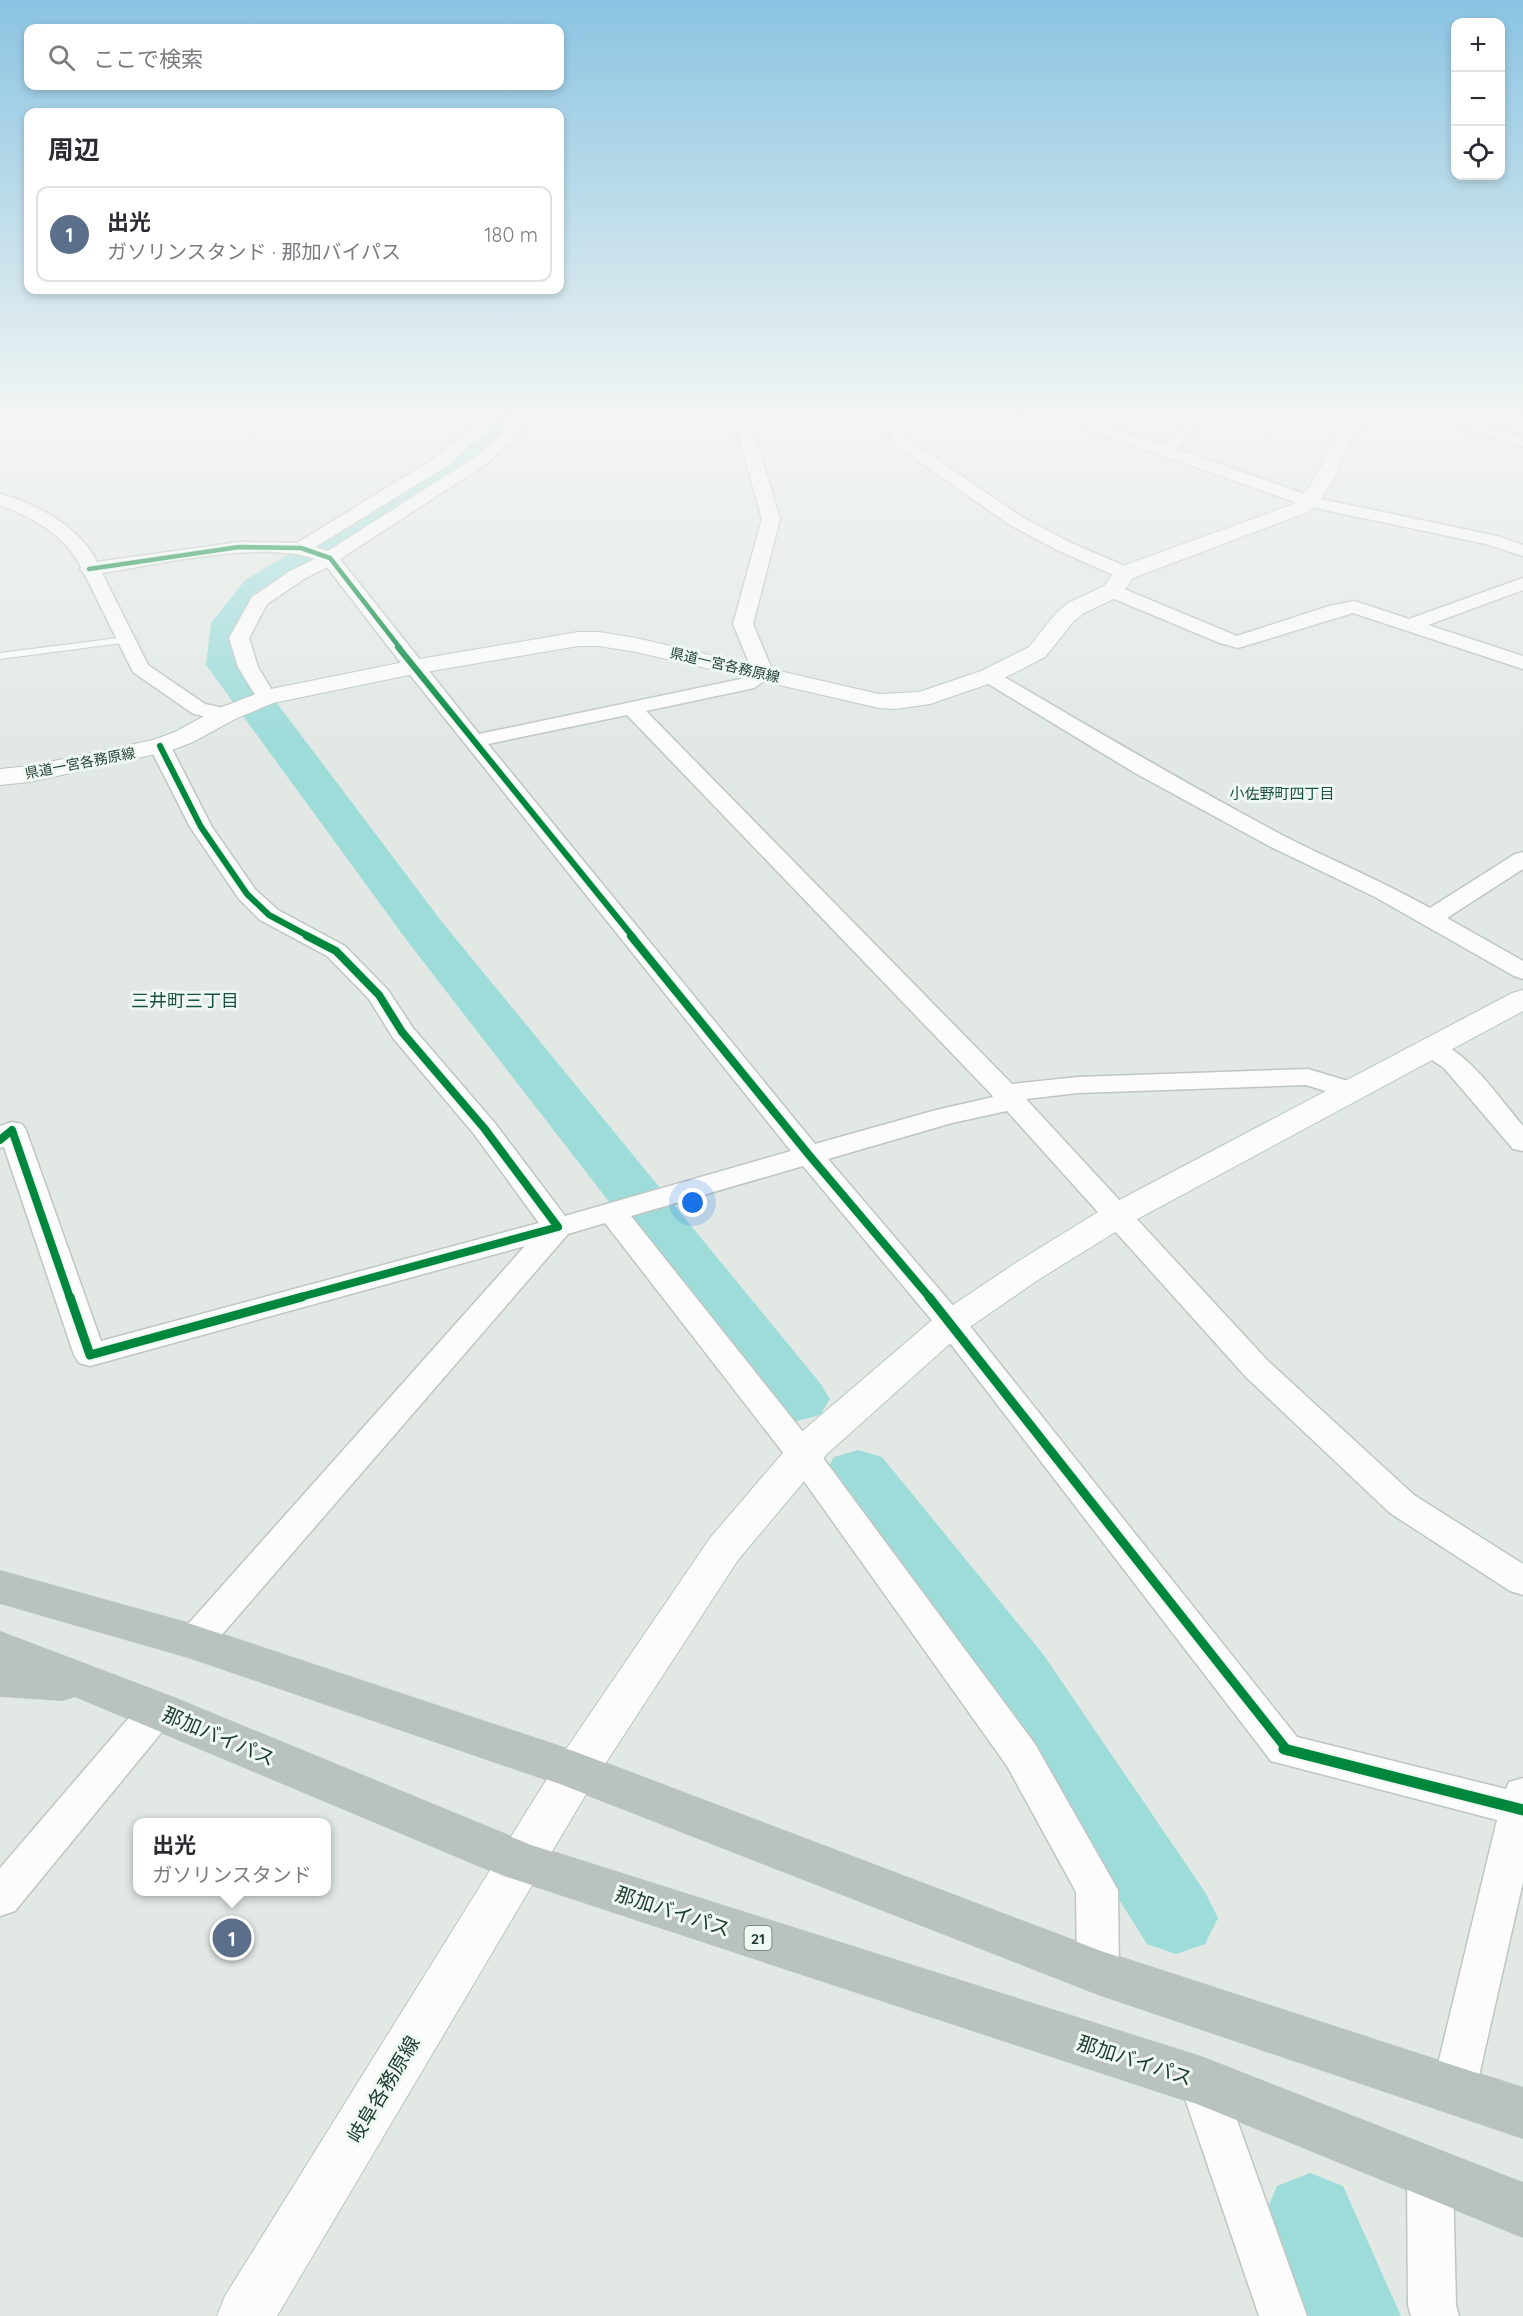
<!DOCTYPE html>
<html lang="ja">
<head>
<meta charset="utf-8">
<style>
	:root { --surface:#fff; --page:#f7f7f7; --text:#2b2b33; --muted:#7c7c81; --line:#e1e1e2; --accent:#63796f }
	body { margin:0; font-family:Quicksand,"Noto Sans JP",sans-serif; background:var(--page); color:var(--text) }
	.controls { position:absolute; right:18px; top:18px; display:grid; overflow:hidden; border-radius:12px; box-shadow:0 3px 9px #0003 }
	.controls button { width:54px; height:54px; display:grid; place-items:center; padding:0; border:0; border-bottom:2px solid var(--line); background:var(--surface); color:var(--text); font:30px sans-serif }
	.you { position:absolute; left:693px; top:1203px; width:21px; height:21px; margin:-15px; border:4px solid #fff; border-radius:50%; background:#1a73e8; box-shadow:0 0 0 9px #1a73e833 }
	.badge { display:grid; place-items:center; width:39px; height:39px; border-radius:50%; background:var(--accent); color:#fff; font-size:20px; font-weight:700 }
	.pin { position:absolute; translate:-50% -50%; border:3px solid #fff; box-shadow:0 2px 6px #0006 }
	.popup { position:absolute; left:133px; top:1818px; width:198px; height:78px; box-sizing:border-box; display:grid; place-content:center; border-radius:12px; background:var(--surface); filter:drop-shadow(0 2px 4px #0005); font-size:20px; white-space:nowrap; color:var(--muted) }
	.popup b { font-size:22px; color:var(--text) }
	.popup::after { content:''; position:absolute; left:50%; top:100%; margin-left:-12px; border:12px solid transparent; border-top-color:var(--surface) }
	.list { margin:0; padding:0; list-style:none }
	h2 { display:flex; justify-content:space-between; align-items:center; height:78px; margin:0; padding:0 24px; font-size:26px }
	h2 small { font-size:20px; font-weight:400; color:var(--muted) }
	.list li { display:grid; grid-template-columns:39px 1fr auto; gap:18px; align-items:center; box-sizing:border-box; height:96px; margin:0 12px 12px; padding:0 12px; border:2px solid var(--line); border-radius:12px }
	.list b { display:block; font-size:22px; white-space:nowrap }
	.list p { margin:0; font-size:20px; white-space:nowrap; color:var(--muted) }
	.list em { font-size:20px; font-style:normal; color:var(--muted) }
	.icon { flex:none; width:33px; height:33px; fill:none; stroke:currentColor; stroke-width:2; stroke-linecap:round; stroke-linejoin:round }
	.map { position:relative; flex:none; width:1523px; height:2316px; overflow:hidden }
	.search { position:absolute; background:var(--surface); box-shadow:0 3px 9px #0003; left:24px; top:24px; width:540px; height:66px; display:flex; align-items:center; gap:15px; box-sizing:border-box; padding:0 21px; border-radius:12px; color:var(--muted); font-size:22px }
	.panel { position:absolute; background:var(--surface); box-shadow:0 3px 9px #0003; left:24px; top:108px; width:540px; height:186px; border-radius:12px }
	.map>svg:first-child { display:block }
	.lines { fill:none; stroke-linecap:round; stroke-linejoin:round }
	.river { fill:#9edcda; fill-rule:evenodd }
	.lane-casing { stroke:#bfc6c2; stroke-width:2 }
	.street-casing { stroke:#bfc6c2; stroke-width:3 }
	.secondary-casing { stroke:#bbc5c0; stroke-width:2 }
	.highway-casing { stroke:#bbc5c0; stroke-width:2 }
	.lane { fill:#fbfcfb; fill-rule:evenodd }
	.street { fill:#fbfcfb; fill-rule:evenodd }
	.secondary { fill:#fbfcfb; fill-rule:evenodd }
	.highway { fill:#b9c2bf; fill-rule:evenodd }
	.cycleway-far4-casing { stroke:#eff8f2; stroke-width:7 }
	.cycleway-far3-casing { stroke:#eff8f2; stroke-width:9 }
	.cycleway-far2-casing { stroke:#eff8f2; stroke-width:11 }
	.cycleway-far1-casing { stroke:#eff8f2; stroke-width:13 }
	.cycleway-casing { stroke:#eff8f2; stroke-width:15 }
	.cycleway-far4 { stroke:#00873e; stroke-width:4.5 }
	.cycleway-far3 { stroke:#00873e; stroke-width:6 }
	.cycleway-far2 { stroke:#00873e; stroke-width:8 }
	.cycleway-far1 { stroke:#00873e; stroke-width:9 }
	.cycleway { stroke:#00873e; stroke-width:11 }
	.labels { text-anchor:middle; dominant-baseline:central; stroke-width:6; stroke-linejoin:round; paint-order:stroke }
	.far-street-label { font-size:14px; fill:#1e3d30; stroke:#eff8f2 }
	.far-neighbourhood-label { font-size:15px; fill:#19513b; stroke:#eff8f2 }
	.shield { fill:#eff8f2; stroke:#5d756a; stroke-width:1.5 }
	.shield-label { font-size:15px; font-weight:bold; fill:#1e3d30 }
	.neighbourhood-label { font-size:18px; fill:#19513b; stroke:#eff8f2 }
	.near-street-label { font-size:20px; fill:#1e3d30; stroke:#eff8f2 }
</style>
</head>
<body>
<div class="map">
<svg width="1523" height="2316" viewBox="0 0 1523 2316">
	<rect width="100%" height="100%" fill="#e2e9e5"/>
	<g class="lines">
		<!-- river -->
		<g class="river">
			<path d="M 490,417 L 522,417 L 513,430 L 473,467 L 375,531 L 271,596 L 249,624 L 246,664 L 269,693 L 266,697 L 273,698 L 442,922 L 820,1383 L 830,1399 L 820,1415 L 797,1421 L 774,1415 L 408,942 L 243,716 L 237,707 L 240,703 L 233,702 L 206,665 L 211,623 L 245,580 L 351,517 L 449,453 Z"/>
			<path d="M 858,1450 L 882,1457 L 1043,1654 L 1205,1892 L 1218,1918 L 1205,1944 L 1176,1954 L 1147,1944 L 991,1696 L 834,1491 L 824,1474 L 834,1457 Z"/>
			<path d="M 1310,2173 L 1343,2186 L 1401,2316 L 1304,2316 L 1263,2219 L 1277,2186 Z"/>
		</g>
		<defs>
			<path id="lane" d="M 126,637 L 131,640 L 130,642 L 0,659 L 0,653 Z"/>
			<g id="street">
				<path d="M 481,417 L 497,417 L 482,435 L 447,466 L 315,547 L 328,551 L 477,456 L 503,432 L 514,417 L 530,417 L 515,438 L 489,462 L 340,559 L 479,734 L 741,679 L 753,672 L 733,624 L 762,519 L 733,417 L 749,417 L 780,519 L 753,624 L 774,674 L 754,688 L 646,711 L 1012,1084 L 1078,1077 L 1308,1069 L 1361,1085 L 1365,1091 L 1361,1097 L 1351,1099 L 1306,1085 L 1078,1093 L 1026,1099 L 1268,1361 L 1414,1495 L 1523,1564 L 1523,1595 L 1510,1591 L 1390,1513 L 1246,1377 L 1007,1111 L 952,1123 L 828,1159 L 962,1316 L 1297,1737 L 1506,1789 L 1509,1782 L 1523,1778 L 1523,1882 L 1476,2089 L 1470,2104 L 1454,2110 L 1438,2104 L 1432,2089 L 1497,1820 L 1271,1761 L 940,1330 L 803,1166 L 631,1216 L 815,1447 L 1035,1744 L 1118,1890 L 1119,1972 L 1113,1985 L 1098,1991 L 1083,1985 L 1077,1972 L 1076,1892 L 1007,1766 L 791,1463 L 605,1223 L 568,1234 L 207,1652 L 194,1656 L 181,1652 L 176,1642 L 181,1632 L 525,1246 L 90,1366 L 79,1363 L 74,1355 L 4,1147 L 0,1148 L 0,1126 L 12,1122 L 22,1124 L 26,1130 L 101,1341 L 539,1223 L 474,1134 L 393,1038 L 369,999 L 327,956 L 260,920 L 239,899 L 190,827 L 149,746 L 152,741 L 160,740 L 168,741 L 212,827 L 255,889 L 278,910 L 345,946 L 388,990 L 413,1028 L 494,1122 L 565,1216 L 791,1151 L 407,671 L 327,567 L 304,579 L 267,604 L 249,638 L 258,667 L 276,697 L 273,701 L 266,703 L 259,701 L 238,667 L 229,638 L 252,597 L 290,571 L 315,559 C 261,540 160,564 102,573 L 148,665 L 205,704 L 233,710 L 236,714 L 233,718 C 220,722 205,717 192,713 L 133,672 L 84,573 L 80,569 L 81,567 C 66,535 31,517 0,505 L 0,494 C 36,503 80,527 97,562 L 239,542 L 297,543 L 435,458 ZM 627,715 L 991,1094 L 993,1097 L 936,1110 L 815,1144 L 488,744 Z"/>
				<path d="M 890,417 L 906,417 L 903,426 L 906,438 L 1022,517 L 1071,543 L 1132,569 L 1134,573 L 1132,577 L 1118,577 L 1059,551 L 1010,525 L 893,443 L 887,426 Z"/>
				<path d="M 1060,417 L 1083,417 L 1163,445 L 1189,417 L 1206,417 L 1177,449 L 1316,498 L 1497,536 L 1523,545 L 1523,556 L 1486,544 L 1306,506 L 1062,420 Z"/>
				<path d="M 1435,417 L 1459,417 L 1523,437 L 1523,447 L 1437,420 Z"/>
				<path d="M 1523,578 L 1523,590 L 1428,625 L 1523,656 L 1523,669 L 1353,613 L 1238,648 L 1220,643 L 1105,595 L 1103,591 L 1105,587 L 1119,587 L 1237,636 L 1329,606 L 1354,601 L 1409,619 Z"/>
				<path d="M 989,670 L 996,672 C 1091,728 1185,783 1282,835 C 1331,860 1382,881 1430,908 L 1515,854 L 1523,852 L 1523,869 L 1447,918 L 1523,961 L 1523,979 L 1514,976 L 1375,897 L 1269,846 L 1135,773 L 982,680 L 979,676 L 982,672 Z"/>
				<path d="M 1432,1040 C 1467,1049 1500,1099 1523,1126 L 1523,1151 L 1513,1149 L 1444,1068 L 1423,1054 L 1419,1048 L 1423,1042 Z"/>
				<path d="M 158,1695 L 171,1699 L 177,1710 L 171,1721 L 15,1911 L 0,1916 L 0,1868 L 145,1699 Z"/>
				<path d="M 1201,2060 L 1217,2066 L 1223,2081 L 1307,2316 L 1259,2316 L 1179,2081 L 1185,2066 Z"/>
				<path d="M 1430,2153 L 1446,2159 L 1453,2175 L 1456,2305 L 1459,2316 L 1411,2316 L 1408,2305 L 1407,2175 L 1414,2159 Z"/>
			</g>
			<g id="secondary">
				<path d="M 1353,417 L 1372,417 C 1367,425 1359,431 1353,439 C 1338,464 1332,493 1308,512 L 1133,578 L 1120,596 L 1084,613 L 1074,621 L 1045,657 L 1020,670 L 997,681 L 930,704 L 896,709 L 879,708 L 636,652 L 599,646 L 578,646 L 414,674 L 273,703 L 235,719 L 193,742 L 169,751 L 30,782 L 0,785 L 0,769 L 30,766 L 153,740 L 175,732 L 217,709 L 266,690 L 414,660 L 578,632 L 599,632 L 636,638 L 879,694 L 919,692 L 981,671 L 1029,647 L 1057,612 L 1068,603 L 1104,586 L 1117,568 L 1294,504 C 1322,481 1326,442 1353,417 Z"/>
				<path d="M 1523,990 L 1523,1011 L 1130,1223 L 1041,1278 L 964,1331 L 827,1454 L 738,1560 L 592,1784 L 277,2316 L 217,2316 L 225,2296 L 560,1758 L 710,1538 L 799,1434 L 938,1315 L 1017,1262 L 1106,1207 L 1512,993 Z"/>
			</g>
			<g id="highway">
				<path d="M 0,1571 L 194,1625 L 576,1752 L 1101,1951 L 1523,2088 L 1523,2138 L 1098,1994 L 560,1784 L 188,1657 L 0,1603 Z"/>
				<path d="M 0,1632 L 174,1698 L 531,1845 L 1201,2057 L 1523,2183 L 1523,2237 L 1197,2104 L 504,1876 L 75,1696 L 63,1700 L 0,1696 Z"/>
			</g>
		</defs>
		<!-- lane casing -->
		<use href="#lane" class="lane-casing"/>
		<!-- street casing -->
		<use href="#street" class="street-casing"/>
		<!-- secondary casing -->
		<use href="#secondary" class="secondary-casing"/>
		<!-- highway casing -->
		<use href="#highway" class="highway-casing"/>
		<!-- lane -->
		<use href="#lane" class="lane"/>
		<!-- street -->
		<use href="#street" class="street"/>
		<!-- secondary -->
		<use href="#secondary" class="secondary"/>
		<!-- highway -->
		<use href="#highway" class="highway"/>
		<defs>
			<path id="cycleway-far4" d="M 89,569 L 239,547 L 301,548 L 330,558 L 400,648"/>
			<g id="cycleway-far3">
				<path d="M 398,647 L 633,937"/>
				<path d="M 160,746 L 201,827 L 247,894 L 269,915 L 310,937"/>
			</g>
			<g id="cycleway-far2">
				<path d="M 631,936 L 809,1155 L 930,1298"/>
				<path d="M 0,1140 L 12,1130 L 70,1298"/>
				<path d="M 297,1298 L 558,1227 L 484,1128 L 402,1032 L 379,995 L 336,951 L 307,936"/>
			</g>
			<g id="cycleway-far1">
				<path d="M 70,1297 L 90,1355 L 302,1297"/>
				<path d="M 929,1297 L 1288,1751"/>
			</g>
			<path id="cycleway" d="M 1284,1749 L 1523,1810"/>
		</defs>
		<!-- cycleway-far4 casing -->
		<use href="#cycleway-far4" class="cycleway-far4-casing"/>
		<!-- cycleway-far3 casing -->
		<use href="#cycleway-far3" class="cycleway-far3-casing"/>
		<!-- cycleway-far2 casing -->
		<use href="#cycleway-far2" class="cycleway-far2-casing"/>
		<!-- cycleway-far1 casing -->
		<use href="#cycleway-far1" class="cycleway-far1-casing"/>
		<!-- cycleway casing -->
		<use href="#cycleway" class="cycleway-casing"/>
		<!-- cycleway-far4 -->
		<use href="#cycleway-far4" class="cycleway-far4"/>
		<!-- cycleway-far3 -->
		<use href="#cycleway-far3" class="cycleway-far3"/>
		<!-- cycleway-far2 -->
		<use href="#cycleway-far2" class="cycleway-far2"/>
		<!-- cycleway-far1 -->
		<use href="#cycleway-far1" class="cycleway-far1"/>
		<!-- cycleway -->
		<use href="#cycleway" class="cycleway"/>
	</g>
	<!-- sky -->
	<linearGradient id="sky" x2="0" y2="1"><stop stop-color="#8ac4e2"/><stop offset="0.56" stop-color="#f2f5f3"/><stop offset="1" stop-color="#f2f5f3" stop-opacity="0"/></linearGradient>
	<rect width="1523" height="741" fill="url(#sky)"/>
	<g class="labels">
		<!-- far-street labels -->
		<g class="far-street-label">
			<text transform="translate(725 665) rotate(13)">県道一宮各務原線</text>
			<text transform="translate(80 763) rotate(-11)">県道一宮各務原線</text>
		</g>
		<!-- far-neighbourhood labels -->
		<g class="far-neighbourhood-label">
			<text x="1282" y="793">小佐野町四丁目</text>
		</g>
		<!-- shield labels -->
		<rect class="shield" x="744.5" y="1926" width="27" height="24" rx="4.5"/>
		<g class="shield-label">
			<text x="758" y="1938">21</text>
		</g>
		<!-- neighbourhood labels -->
		<g class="neighbourhood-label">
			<text x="185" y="1000">三井町三丁目</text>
		</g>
		<!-- near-street labels -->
		<g class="near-street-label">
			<text transform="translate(219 1736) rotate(23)">那加バイパス</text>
			<text transform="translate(673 1911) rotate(18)">那加バイパス</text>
			<text transform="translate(1135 2060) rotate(18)">那加バイパス</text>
			<text transform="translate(383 2089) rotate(-59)">岐阜各務原線</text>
		</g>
	</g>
</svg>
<div class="controls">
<button>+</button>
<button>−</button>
<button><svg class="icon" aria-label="locate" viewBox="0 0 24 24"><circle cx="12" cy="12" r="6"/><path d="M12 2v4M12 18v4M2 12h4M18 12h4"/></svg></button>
</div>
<div class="you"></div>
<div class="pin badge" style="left:232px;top:1938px;background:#5c6f8a">1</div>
<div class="popup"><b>出光</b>ガソリンスタンド</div>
<div class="search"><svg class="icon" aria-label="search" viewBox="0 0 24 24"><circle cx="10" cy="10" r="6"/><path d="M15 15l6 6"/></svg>ここで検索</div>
<section class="panel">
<h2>周辺<small></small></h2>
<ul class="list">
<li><span class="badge" style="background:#5c6f8a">1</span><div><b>出光</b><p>ガソリンスタンド · 那加バイパス</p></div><em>180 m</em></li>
</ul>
</section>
</div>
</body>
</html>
